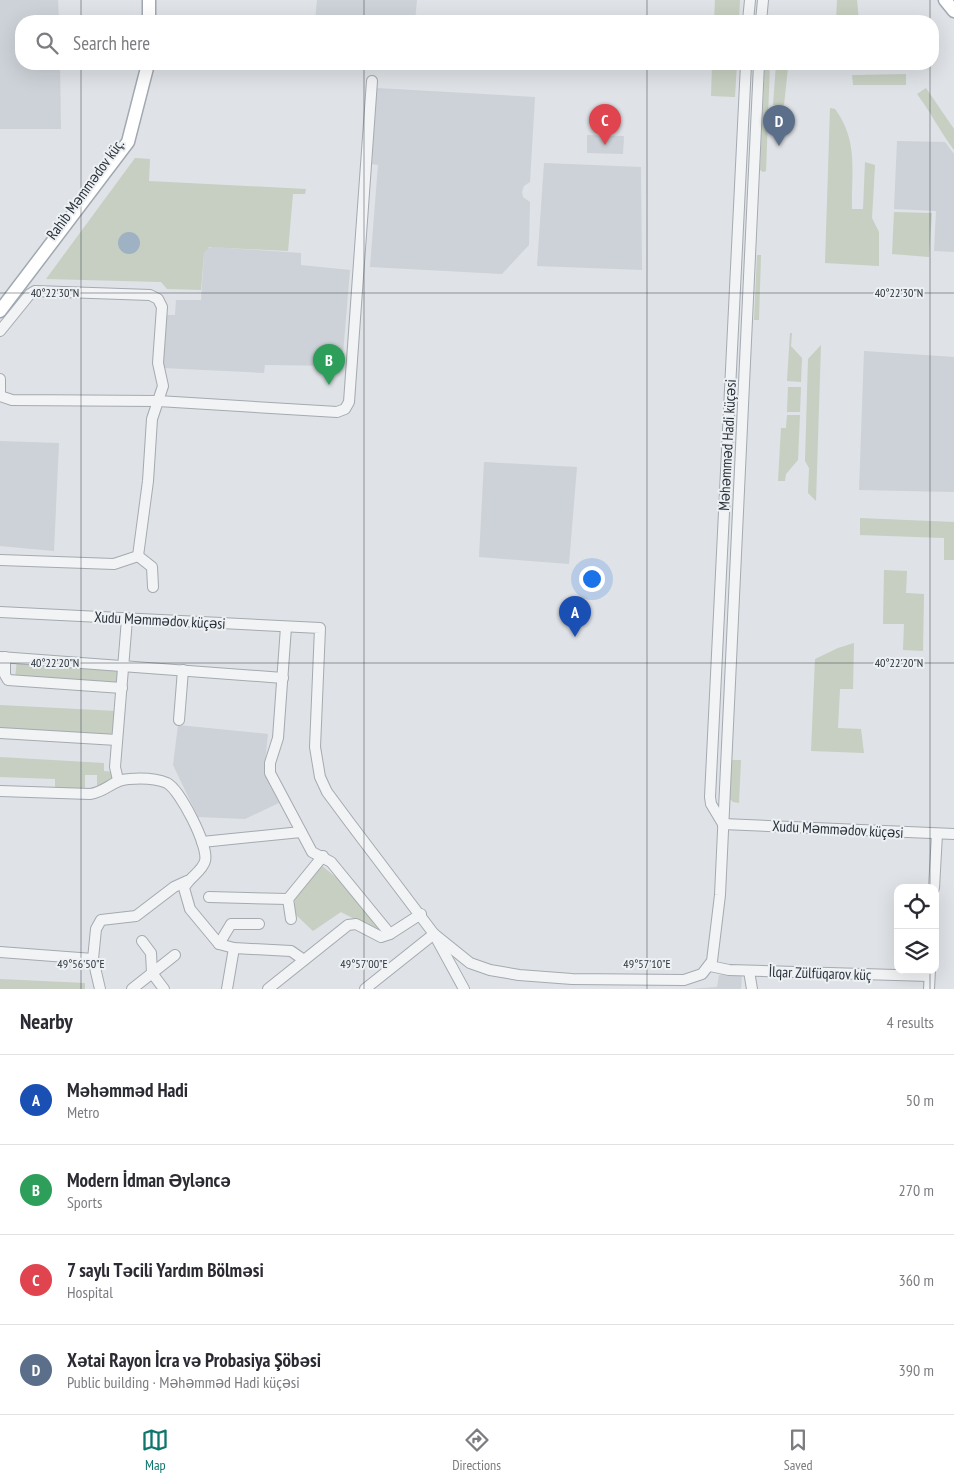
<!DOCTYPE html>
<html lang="en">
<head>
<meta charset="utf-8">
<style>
	:root { --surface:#fff; --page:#f2f2f3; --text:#2b2b33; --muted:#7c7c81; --line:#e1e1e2; --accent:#0f766e }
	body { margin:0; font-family:"PT Sans Narrow",sans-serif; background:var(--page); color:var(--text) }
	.controls { position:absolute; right:15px; bottom:15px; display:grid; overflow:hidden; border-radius:10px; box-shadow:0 5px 20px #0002 }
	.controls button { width:45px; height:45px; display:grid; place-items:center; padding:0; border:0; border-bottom:1px solid var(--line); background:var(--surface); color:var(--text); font:25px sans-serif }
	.you { position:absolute; left:591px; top:578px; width:18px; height:18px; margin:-12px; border:4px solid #fff; border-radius:50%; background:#1a73e8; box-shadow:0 0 0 8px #1a73e833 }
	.badge { display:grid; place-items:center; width:32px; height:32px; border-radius:50%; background:var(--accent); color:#fff; font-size:16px; font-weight:700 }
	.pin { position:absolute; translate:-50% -41px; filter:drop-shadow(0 1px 2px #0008) }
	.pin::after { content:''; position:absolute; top:26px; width:18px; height:15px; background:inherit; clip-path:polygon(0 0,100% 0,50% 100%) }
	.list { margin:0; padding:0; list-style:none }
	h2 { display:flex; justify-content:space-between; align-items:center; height:65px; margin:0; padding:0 20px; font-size:21px }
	h2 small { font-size:16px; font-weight:400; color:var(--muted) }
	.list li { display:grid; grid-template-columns:32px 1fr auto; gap:15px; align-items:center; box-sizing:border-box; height:90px; padding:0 20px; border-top:1px solid var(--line) }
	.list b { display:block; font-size:19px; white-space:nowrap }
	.list p { margin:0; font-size:16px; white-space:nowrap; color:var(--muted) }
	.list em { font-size:16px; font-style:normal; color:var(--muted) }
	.icon { flex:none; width:28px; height:28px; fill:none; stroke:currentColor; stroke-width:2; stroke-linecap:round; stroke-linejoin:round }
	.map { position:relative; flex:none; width:954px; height:989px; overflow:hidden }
	.search { position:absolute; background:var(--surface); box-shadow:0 5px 20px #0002; left:15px; right:15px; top:15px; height:55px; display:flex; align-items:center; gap:12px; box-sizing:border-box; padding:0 18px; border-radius:20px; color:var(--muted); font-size:19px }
	.sheet { height:425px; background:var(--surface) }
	nav { display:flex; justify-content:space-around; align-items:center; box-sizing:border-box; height:70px; border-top:1px solid var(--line); background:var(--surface); font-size:14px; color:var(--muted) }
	nav a { display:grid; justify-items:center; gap:2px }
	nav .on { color:var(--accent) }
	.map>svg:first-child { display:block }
	.built { fill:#cdd2d8 }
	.green { fill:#c6cfc1 }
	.water { fill:#9eb2c3 }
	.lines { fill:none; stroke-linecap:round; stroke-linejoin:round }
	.minor-casing { stroke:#a5aab0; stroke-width:12 }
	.major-casing { stroke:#a0a8b1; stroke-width:15 }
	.minor { stroke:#f1f3f5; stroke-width:10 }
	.major { stroke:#fff; stroke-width:12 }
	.ticks { fill:none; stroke:#2a323c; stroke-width:1; stroke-opacity:0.45 }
	.labels { text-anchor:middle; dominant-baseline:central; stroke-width:4; stroke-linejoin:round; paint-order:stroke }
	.street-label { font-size:15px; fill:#2a323c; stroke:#eef1f4 }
	.ticks-label { font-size:12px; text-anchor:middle; fill:#2a323c; stroke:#eef1f4; stroke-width:4; stroke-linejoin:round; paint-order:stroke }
</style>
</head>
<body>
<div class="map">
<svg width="954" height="989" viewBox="0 0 954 989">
	<rect width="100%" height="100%" fill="#dfe2e6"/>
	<!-- built -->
	<g class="built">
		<path d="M 0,0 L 58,0 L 59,21 L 21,21 L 21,64 L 60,64 L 61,129 L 0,129 Z"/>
		<path d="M 317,0 L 417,0 L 415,21 L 315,21 Z"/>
		<path d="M 377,88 L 535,97 L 530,182 L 524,186 L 522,192 L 523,197 L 530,202 L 529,245 L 502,274 L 370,267 L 378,165 L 372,164 Z"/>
		<path d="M 587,135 L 624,136 L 623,154 L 587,153 Z"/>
		<path d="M 897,141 L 945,142 L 954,154 L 954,252 L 934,251 L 936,211 L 894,209 Z"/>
		<path d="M 544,163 L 641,167 L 642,270 L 537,266 Z"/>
		<path d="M 213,247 L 301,253 L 301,265 L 350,270 L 342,366 L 265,365 L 264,373 L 163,368 L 165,315 L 175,315 L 176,300 L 201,300 L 204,253 L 207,248 Z"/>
		<path d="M 864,351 L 954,357 L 954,492 L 859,490 Z"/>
		<path d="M 0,441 L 59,443 L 54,551 L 0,546 Z"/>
		<path d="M 484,462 L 577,467 L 569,564 L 479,557 Z"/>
		<path d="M 178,725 L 268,734 L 264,773 L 279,803 L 245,819 L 198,817 L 173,765 Z"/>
		<path d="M 719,975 L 742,975 L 741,989 L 688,989 L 717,987 Z"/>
	</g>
	<!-- green -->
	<g class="green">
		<path d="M 715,0 L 740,0 L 739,21 L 714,21 Z"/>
		<path d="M 837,0 L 857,0 L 859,21 L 836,21 Z"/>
		<path d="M 712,64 L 737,64 L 735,97 L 711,96 Z"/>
		<path d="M 765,64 L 770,64 L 766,171 L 763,172 L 760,170 Z"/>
		<path d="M 776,64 L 782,64 L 788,68 L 784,105 L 773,105 Z"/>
		<path d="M 906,74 L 906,85 L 853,85 L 852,75 Z"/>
		<path d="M 926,88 L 954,129 L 954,150 C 940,131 931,113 917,94 Z"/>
		<path d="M 830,108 L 835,109 C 859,142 851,172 852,209 L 863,209 L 865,162 L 875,165 L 872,218 L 879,232 L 879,266 L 825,263 Z"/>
		<path d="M 135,158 L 150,159 L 149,181 L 306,189 L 305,194 L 293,194 L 288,251 L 209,247 L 204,253 L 201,290 L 167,289 L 161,282 L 46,279 Z"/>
		<path d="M 894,212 L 932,213 L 929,257 L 892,254 Z"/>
		<path d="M 757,255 L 761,255 L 759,320 L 754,320 Z"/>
		<path d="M 790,333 L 792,333 L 791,346 L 802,358 L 801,382 L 787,381 Z"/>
		<path d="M 821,345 L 816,501 L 808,493 L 809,468 L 805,461 L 808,359 Z"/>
		<path d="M 788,387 L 801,387 L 800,412 L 787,412 Z"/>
		<path d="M 787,415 L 800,415 L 798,460 L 786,474 L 785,481 L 778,481 L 781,428 L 786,428 Z"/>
		<path d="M 860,518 L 954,522 L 954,560 L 944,560 L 944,538 L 860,535 Z"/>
		<path d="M 884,570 L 907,571 L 906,593 L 924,594 L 923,651 L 903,650 L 904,624 L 883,624 Z"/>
		<path d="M 854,643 L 853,689 L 840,689 L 838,728 L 861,729 L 864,753 L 811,751 L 815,659 L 838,648 Z"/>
		<path d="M 17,659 L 120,666 L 118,687 L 15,679 Z"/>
		<path d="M 0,705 L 116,711 L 115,736 L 0,730 Z"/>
		<path d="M 0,757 L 104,763 L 104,771 L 114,772 L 114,778 L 104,787 L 97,787 L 97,775 L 85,775 L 85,789 L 55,788 L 55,779 L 0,777 Z"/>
		<path d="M 731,760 L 741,760 L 739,803 L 733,802 L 729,798 Z"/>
		<path d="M 321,865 L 338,879 L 382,932 L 379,932 L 341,912 L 313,931 L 294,913 L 295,894 Z"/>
		<path d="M 0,979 L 85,983 L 85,989 L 0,989 Z"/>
	</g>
	<!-- water -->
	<circle class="water" cx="129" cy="243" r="11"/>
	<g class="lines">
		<defs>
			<g id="minor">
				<path d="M 748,21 L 750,0"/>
				<path d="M 761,21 L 763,0"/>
				<path d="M 0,331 L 30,294 L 35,291 L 150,295 L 158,299 L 162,307 L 158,363 L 163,386 L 152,419 L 148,481 L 138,556 L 114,564 L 0,560"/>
				<path d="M 0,379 L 0,396 L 12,400 L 158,401 L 337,412 L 345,409 L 349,402 L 372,81"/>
				<path d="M 138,556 L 152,567 L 153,587"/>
				<path d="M 0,612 L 320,628 L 315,747 L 320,777 L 327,792 L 350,823 L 434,934 L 464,989"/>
				<path d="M 286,627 L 278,738 L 270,763 L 270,773 L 312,852 L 331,862 L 390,934"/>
				<path d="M 0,657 L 283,678"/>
				<path d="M 5,657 L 5,675 L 8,680 L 122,688"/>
				<path d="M 179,720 L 183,670"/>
				<path d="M 0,733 L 117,740"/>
				<path d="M 118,780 L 115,767 L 127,619"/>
				<path d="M 0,791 L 90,794 C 106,792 114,779 129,779 C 141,778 155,778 167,783 C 180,790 209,846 205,861 C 202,872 189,877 184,888 L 190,909 L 219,944 L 234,948 L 291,951 L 304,960"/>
				<path d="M 723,824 L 711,804 L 710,797 L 746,64"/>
				<path d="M 723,824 L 954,834"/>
				<path d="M 202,842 L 301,832"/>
				<path d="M 934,888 L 937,834"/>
				<path d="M 209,897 L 288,899 L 323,856"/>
				<path d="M 288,899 L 291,919"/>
				<path d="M 434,934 L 470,963 L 490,970 L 519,975 L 572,979 L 684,980 L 702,974 L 712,961 L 720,895 L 759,64"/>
				<path d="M 142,941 L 151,953 L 152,973 L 164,989"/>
				<path d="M 219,944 L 231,924 L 259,924"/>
				<path d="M 0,952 L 93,959 L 100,989"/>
				<path d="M 93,959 L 96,929 L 101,920 L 136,916 L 174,887 L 187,881"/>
				<path d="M 710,966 L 729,970 L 929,976"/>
				<path d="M 749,971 L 752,989"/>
				<path d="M 132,989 L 175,955"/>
				<path d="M 227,989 L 234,948"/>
				<path d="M 268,989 L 348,925 L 356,924 L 381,937 L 390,934 L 421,914"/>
				<path d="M 365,989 L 434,934"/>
				<path d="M 929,989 L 930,970"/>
			</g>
			<g id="major">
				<path d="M 945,0 L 954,11"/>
				<path d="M 149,21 L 149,0"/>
				<path d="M 0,311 L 128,142 L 148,64"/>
			</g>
		</defs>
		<!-- minor casing -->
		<use href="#minor" class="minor-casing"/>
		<!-- major casing -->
		<use href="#major" class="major-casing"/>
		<!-- minor -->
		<use href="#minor" class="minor"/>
		<!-- major -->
		<use href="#major" class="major"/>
	</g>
	<!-- ticks -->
	<path class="ticks" d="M 81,0 L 81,21M 364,0 L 364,21M 647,0 L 647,21M 930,0 L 930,21M 81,64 L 81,989M 364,64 L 364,989M 647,64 L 647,989M 930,64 L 930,888M 0,293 L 954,293M 0,663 L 954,663M 930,970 L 930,989"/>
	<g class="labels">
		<!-- street labels -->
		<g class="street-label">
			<text transform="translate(85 189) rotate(-54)">Rahib Məmmədov küç.</text>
			<text transform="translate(727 445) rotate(-87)">Məhəmməd Hadi küçəsi</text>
			<text transform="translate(160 620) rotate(3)">Xudu Məmmədov küçəsi</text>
			<text transform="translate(838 829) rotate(3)">Xudu Məmmədov küçəsi</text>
			<text transform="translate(820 973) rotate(2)">İlqar Zülfüqarov küç</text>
		</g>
	</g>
	<g class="ticks-label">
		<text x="55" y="297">40°22'30"N</text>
		<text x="899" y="297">40°22'30"N</text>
		<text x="55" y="667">40°22'20"N</text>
		<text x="899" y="667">40°22'20"N</text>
		<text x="81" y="968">49°56'50"E</text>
		<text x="364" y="968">49°57'00"E</text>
		<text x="647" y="968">49°57'10"E</text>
	</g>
</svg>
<div class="controls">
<button><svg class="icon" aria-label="locate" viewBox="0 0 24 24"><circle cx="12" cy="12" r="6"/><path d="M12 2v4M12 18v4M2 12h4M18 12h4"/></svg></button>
<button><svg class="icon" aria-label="layers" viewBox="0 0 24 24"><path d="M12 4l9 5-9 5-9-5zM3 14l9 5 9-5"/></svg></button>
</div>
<div class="you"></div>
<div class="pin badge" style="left:575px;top:637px;background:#1a4fb4">A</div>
<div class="pin badge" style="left:329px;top:385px;background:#2e9e5b">B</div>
<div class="pin badge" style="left:605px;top:145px;background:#e0444e">C</div>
<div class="pin badge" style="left:779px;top:146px;background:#5c6f8a">D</div>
<div class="search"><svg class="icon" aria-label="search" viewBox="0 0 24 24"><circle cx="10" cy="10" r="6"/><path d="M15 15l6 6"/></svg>Search here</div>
</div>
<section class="sheet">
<h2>Nearby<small>4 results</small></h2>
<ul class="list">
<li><span class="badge" style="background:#1a4fb4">A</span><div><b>Məhəmməd Hadi</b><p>Metro</p></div><em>50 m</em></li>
<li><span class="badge" style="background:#2e9e5b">B</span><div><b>Modern İdman Əyləncə</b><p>Sports</p></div><em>270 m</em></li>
<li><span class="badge" style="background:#e0444e">C</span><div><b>7 saylı Təcili Yardım Bölməsi</b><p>Hospital</p></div><em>360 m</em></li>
<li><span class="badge" style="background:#5c6f8a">D</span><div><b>Xətai Rayon İcra və Probasiya Şöbəsi</b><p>Public building · Məhəmməd Hadi küçəsi</p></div><em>390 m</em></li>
</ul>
</section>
<nav>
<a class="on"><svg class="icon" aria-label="map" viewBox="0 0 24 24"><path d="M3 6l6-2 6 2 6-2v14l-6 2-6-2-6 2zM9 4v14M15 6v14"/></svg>Map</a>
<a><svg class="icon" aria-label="directions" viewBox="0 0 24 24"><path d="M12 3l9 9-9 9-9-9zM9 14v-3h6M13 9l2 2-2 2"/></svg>Directions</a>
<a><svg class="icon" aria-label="saved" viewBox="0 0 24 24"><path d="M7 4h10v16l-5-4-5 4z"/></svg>Saved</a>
</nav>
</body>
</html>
